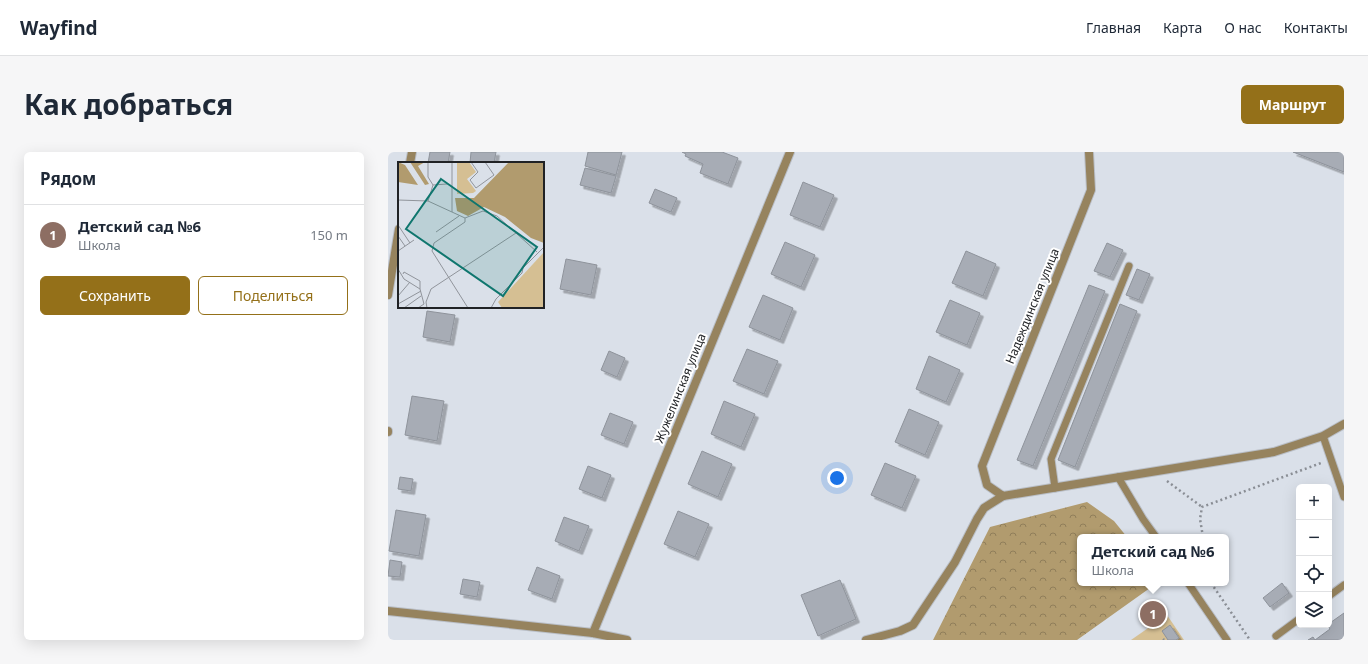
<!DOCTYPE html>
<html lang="ru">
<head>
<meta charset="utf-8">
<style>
	:root { --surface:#fff; --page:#f6f6f7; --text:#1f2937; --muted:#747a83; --line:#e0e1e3; --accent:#947019 }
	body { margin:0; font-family:"Noto Sans",sans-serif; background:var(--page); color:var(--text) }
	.controls { position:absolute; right:12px; bottom:12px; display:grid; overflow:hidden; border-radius:6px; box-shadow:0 4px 16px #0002 }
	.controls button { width:36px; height:36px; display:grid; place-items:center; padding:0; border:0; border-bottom:1px solid var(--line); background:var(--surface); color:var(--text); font:20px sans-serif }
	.you { position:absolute; left:449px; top:326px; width:14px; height:14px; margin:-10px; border:3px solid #fff; border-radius:50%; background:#1a73e8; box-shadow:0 0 0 6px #1a73e833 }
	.badge { display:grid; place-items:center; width:26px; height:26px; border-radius:50%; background:var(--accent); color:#fff; font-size:13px; font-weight:700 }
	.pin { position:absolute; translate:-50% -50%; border:2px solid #fff; box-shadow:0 1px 4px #0006 }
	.popup { position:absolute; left:689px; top:382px; width:152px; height:52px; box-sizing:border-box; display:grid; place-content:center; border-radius:6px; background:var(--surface); filter:drop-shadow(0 1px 3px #0005); font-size:13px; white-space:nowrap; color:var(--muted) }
	.popup b { font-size:15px; color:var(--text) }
	.popup::after { content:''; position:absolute; left:50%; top:100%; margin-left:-8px; border:8px solid transparent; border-top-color:var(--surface) }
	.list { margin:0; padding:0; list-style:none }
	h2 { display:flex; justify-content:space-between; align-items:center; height:52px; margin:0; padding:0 16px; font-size:17px }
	h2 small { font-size:13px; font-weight:400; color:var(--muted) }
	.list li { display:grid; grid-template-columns:26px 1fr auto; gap:12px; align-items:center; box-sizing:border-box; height:60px; padding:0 16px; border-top:1px solid var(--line) }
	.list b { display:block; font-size:15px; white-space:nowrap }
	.list p { margin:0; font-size:13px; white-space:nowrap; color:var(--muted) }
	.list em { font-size:13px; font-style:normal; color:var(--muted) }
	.actions { display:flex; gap:8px; padding:12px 16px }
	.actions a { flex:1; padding:9px 0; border:1px solid var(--accent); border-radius:6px; text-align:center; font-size:14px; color:var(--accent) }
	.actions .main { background:var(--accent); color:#fff }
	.icon { flex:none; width:22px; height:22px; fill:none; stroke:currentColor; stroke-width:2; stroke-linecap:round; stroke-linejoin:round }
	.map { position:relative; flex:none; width:956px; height:488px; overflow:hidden; border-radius:6px }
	header { display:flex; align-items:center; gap:24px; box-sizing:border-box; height:56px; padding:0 20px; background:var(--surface); border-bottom:1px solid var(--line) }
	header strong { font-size:19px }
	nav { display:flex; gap:22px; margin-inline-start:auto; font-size:14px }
	.intro { display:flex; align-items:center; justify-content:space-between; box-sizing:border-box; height:96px; padding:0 24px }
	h1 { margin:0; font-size:28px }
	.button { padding:10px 18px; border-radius:6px; background:var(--accent); color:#fff; font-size:14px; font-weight:700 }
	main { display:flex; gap:24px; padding:0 24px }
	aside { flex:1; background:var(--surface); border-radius:6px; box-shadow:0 4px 16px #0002 }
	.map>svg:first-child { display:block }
	.forest { fill:url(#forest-crowns) }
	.park { fill:#d5bf93 }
	.building { fill:#a7acb5; stroke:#8e939b; filter:url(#shadow) }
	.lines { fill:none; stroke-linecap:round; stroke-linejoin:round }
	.lane-casing { stroke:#b9bec6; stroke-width:9 }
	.street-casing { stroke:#b9bec6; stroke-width:10 }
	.path { stroke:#8a8e95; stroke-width:2.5; stroke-dasharray:2 3; stroke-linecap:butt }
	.lane { stroke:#96835e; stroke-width:7 }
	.street { stroke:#96835e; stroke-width:8 }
	.labels { text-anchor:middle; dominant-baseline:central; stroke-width:4; stroke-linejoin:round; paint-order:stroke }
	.street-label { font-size:12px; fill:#202225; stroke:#fff }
	.inset-road { fill:none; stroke:#90949b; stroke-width:1 }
	.view { fill:#0f766e; fill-opacity:0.15; stroke:#0f766e; stroke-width:2 }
	.inset-edge { fill:none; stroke:#202225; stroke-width:2 }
</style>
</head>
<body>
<header>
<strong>Wayfind</strong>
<nav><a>Главная</a><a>Карта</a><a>О нас</a><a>Контакты</a></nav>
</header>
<div class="intro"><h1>Как добраться</h1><a class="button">Маршрут</a></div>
<main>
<aside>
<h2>Рядом<small></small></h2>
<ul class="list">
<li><span class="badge" style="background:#8d6e63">1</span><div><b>Детский сад №6</b><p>Школа</p></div><em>150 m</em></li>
</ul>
<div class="actions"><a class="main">Сохранить</a><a>Поделиться</a></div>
</aside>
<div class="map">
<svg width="956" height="488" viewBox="0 0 956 488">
	<defs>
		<pattern id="forest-crowns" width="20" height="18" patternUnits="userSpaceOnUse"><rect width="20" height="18" fill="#b19b6e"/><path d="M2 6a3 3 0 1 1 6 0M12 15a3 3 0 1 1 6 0" fill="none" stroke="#907e5a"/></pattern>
		<filter id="shadow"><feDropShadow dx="3.5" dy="3.5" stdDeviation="0" flood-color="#0004"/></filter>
	</defs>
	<rect width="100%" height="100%" fill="#dae0e9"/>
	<!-- forest -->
	<path class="forest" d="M 699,350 L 726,369 L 739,385 L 692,385 L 692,431 L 769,431 L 689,488 L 545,488 L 602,375 Z"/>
	<!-- park -->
	<path class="park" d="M 779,463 L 796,488 L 743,488 Z"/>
	<!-- building -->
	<g class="building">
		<path d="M 42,0 L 62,0 L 60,11 L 40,11 Z"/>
		<path d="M 83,0 L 108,0 L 106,11 L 82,11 Z"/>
		<path d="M 200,0 L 234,0 L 228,23 L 197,14 Z"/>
		<path d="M 294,0 L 334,0 L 350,6 L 340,32 L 312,21 L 315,12 L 297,4 L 298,2 Z"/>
		<path d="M 905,0 L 956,0 L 956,20 Z"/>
		<path d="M 197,16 L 228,24 L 223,41 L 192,33 Z"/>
		<path d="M 415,30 L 446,43 L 432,75 L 402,63 Z"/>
		<path d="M 267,37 L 289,46 L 283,60 L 261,51 Z"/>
		<path d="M 397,90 L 427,103 L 413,135 L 383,122 Z"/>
		<path d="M 719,91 L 735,98 L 722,125 L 706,119 Z"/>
		<path d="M 578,99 L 608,112 L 595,144 L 564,131 Z"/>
		<path d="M 178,107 L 209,113 L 203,143 L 172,137 Z"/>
		<path d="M 749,117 L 762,122 L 751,148 L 738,143 Z"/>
		<path d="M 701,133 L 717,139 L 645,314 L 629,308 Z"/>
		<path d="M 375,143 L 405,156 L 392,188 L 361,175 Z"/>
		<path d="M 562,148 L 592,161 L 579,193 L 548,180 Z"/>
		<path d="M 732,152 L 749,159 L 687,315 L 670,308 Z"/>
		<path d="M 39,159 L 67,163 L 62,190 L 35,185 Z"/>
		<path d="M 359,197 L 390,209 L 376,242 L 345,229 Z"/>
		<path d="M 221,199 L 237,206 L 229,225 L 213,218 Z"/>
		<path d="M 541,204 L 572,218 L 558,250 L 528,237 Z"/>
		<path d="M 24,244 L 56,249 L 49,289 L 17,283 Z"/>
		<path d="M 336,249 L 367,262 L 353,295 L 323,282 Z"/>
		<path d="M 521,257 L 551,270 L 537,303 L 507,290 Z"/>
		<path d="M 222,261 L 245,270 L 236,292 L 213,283 Z"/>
		<path d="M 314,299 L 344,312 L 330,345 L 300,332 Z"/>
		<path d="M 497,311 L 528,324 L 514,356 L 483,343 Z"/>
		<path d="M 200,314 L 223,323 L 214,346 L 191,337 Z"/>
		<path d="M 12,325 L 25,327 L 23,339 L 10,337 Z"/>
		<path d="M 8,358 L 38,363 L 31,404 L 1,399 Z"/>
		<path d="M 290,359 L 321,372 L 307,405 L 276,392 Z"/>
		<path d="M 176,365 L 201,374 L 191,399 L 167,389 Z"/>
		<path d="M 2,408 L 14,410 L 12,425 L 0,424 Z"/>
		<path d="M 149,415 L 172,424 L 164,447 L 140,438 Z"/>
		<path d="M 75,427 L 92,430 L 89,445 L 72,442 Z"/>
		<path d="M 452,428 L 468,467 L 430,484 L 413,443 Z"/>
		<path d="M 894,431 L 901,441 L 882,455 L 875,446 Z"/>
		<path d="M 956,461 L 956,488 L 920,488 L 925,485 L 927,488 L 942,477 L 939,473 Z"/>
		<path d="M 782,473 L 791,486 L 788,488 L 780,488 L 774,479 Z"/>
	</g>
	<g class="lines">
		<defs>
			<g id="lane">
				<path d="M 935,284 L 956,345"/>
				<path d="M 730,325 L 755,367 L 768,385"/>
				<path d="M 667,336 L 663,307 L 741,114"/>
				<path d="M 800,431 L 839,488"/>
				<path d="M 941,444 L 956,433"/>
				<path d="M 888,484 L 911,467"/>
			</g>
			<g id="street">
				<path d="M 701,0 L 703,38 L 594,314 L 599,333 L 615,344 L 886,300 L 935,284 L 956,272"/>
				<path d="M 22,11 L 24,0"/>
				<path d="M 0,143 L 11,77"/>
				<path d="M 0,279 L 0,280"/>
				<path d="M 0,459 L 205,481 L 239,488"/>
				<path d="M 205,481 L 402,0"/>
				<path d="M 478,488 L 512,479 L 525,473 L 567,410 L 589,367 L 596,356 L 615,344"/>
			</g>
		</defs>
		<!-- lane casing -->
		<use href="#lane" class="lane-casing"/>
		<!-- street casing -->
		<use href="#street" class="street-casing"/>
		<!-- path -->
		<g class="path">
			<path d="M 779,329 L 814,355"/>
			<path d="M 815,385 L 812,367 L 814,355 L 933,311"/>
			<path d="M 823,431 L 862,488"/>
			<path d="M 775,487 L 776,488"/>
		</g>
		<!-- lane -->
		<use href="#lane" class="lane"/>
		<!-- street -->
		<use href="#street" class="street"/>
	</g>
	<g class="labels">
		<!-- street labels -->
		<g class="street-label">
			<text transform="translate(644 154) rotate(-68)">Надеждинская улица</text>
			<text transform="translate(292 236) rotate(-68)">Жужелинская улица</text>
		</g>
	</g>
	<!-- overview -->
	<g transform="translate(10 10)">
		<rect width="146" height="146" fill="#dae0e9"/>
		<path d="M 0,0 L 7,3 L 20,23 L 0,20 ZM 12,0 L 27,0 L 20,4 L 31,22 L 27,23 ZM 111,0 L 146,0 L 146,81 L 133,76 L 107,55 L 86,45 L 70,54 L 59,49 L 57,36 L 76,36 Z" fill="#b19b6e"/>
		<path d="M 59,0 L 71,0 L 78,10 L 69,17 L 78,29 L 75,31 L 59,32 Z" fill="#d5bf93"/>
		<path d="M 146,90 L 146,146 L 104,146 L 100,140 Z" fill="#d5bf93"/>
		<path class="inset-road" d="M 30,0 L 30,15 L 35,23 L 30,39M 73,0 L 80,10 L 72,18 L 78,26 L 96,13 L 87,0M 35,23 L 49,22M 0,38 L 30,39 L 67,56 L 67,60 L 36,81 L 34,89 L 70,146M 54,50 L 54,0M 67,56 L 85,49 L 99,54 L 139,90M 0,63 L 12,81M 38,70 L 61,54M 0,74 L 7,84M 0,89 L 16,78M 0,107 L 6,117 L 22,127 L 26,142 L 20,146M 5,112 L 6,110 L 22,119 L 22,127M 0,134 L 12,120M 0,142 L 23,129M 6,146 L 23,134M 29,146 L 28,140 L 33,127 L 118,71M 93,146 L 98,137 L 124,111 L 125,106 L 146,85"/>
		<path class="view" d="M 43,17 L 139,85 L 105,134 L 8,67 Z"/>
		<rect width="146" height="146" class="inset-edge"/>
	</g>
</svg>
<div class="controls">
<button>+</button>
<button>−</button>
<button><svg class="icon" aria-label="locate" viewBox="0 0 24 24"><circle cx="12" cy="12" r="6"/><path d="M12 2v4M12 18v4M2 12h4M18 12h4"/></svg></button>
<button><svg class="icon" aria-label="layers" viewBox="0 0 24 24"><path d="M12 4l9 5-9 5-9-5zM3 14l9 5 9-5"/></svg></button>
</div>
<div class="you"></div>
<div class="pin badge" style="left:765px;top:462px;background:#8d6e63">1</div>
<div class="popup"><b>Детский сад №6</b>Школа</div>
</div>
</main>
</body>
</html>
